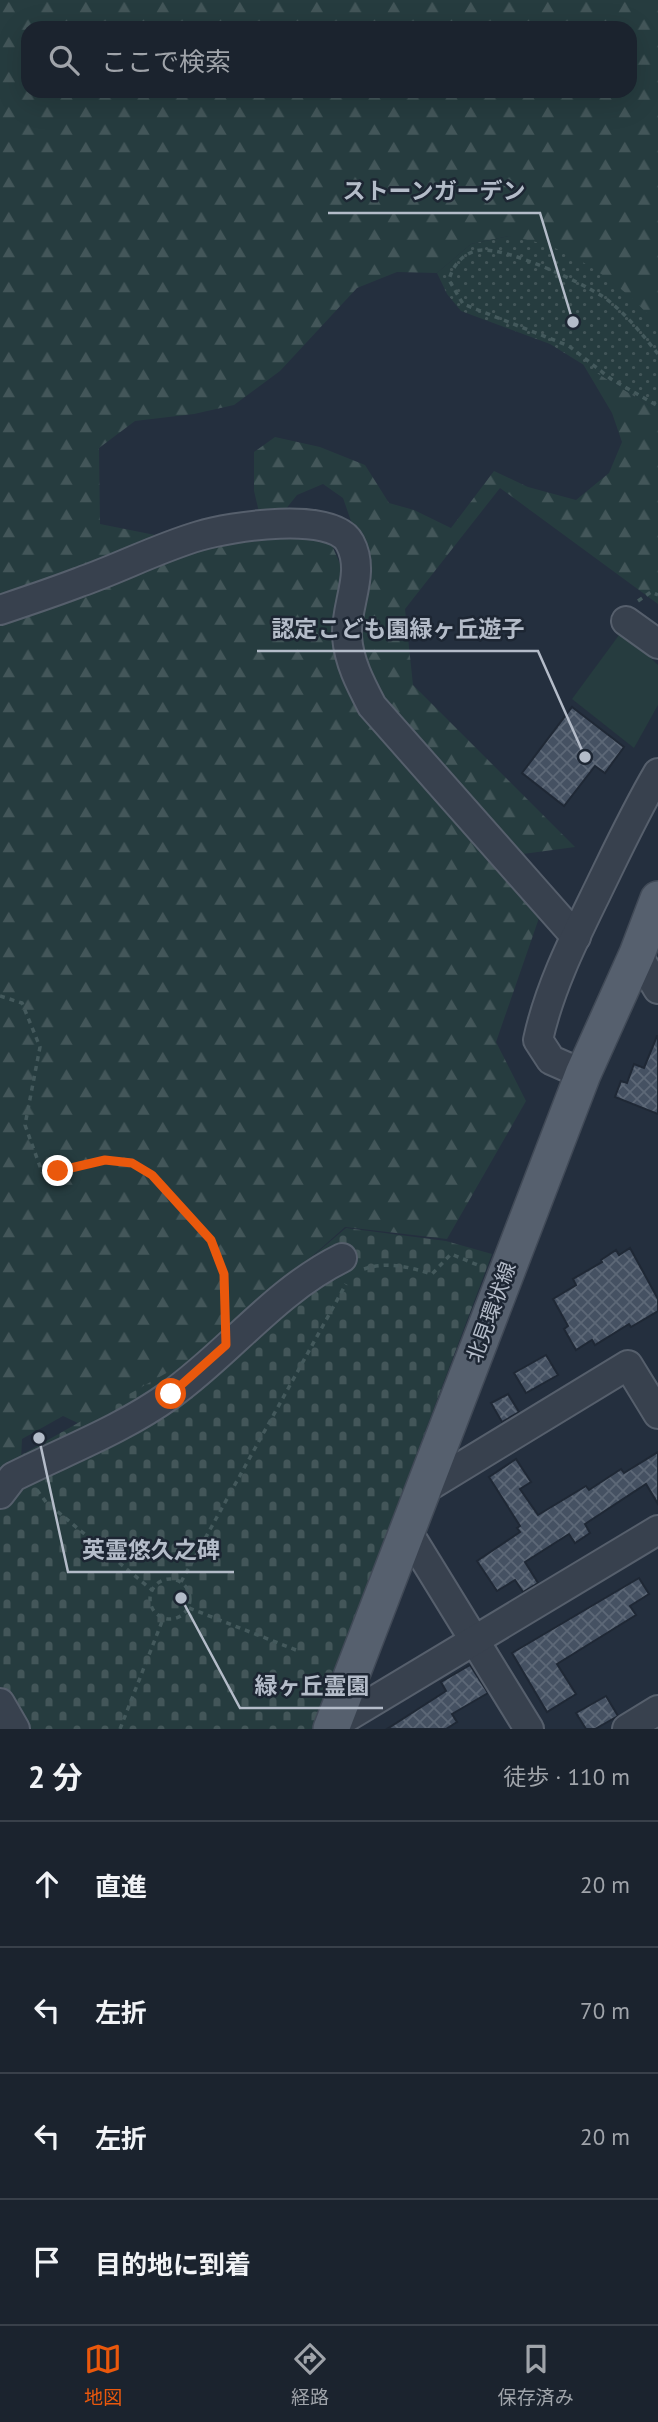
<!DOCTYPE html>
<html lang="ja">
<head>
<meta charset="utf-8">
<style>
	:root { --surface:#1b232e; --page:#282f3a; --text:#f1f3f6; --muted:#a0a4aa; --line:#39404a; --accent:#ea580c }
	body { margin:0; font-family:"PT Sans","Noto Sans JP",sans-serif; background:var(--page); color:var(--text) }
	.stop { position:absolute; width:21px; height:21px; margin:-16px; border:5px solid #ea580c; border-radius:50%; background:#fff }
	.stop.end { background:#ea580c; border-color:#fff; box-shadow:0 2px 7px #0008 }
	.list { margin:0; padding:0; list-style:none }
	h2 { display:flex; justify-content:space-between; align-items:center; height:91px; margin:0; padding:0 28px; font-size:30px }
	h2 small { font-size:23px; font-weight:400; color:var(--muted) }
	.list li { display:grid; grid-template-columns:46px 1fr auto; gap:21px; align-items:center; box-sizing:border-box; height:126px; padding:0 28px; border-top:2px solid var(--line) }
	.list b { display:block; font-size:26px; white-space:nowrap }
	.list em { font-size:23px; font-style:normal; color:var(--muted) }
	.icon { flex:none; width:38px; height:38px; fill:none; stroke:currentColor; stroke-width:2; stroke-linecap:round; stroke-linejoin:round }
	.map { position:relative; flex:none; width:658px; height:1729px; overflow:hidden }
	.search { position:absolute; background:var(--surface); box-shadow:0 7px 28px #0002; left:21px; right:21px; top:21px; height:77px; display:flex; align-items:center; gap:18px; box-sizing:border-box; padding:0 24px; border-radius:21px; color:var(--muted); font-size:26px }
	.sheet { height:595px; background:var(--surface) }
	nav { display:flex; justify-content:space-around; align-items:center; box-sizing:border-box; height:98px; border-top:2px solid var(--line); background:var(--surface); font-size:19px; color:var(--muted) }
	nav a { display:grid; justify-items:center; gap:4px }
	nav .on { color:var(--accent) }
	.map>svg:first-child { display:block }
	.green { fill:#263c3f }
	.forest { fill:url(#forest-firs); fill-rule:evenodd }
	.cemetery { fill:url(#cemetery-stones) }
	.garden { fill:url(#garden-dots) }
	.building { fill:url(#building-cross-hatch); stroke:#1f2835; stroke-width:2 }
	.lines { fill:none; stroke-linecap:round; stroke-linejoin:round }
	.minor-casing { stroke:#565f6c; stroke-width:32 }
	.major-casing { stroke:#414a57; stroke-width:38 }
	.path { stroke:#44595c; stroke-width:3.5; stroke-dasharray:5 5; stroke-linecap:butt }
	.minor { stroke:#38414e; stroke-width:28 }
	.major { stroke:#56606e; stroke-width:35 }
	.route { stroke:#ea580c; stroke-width:9 }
	.labels { text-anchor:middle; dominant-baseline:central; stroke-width:5; stroke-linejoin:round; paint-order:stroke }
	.street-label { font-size:21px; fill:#b4bcc9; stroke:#1d2633 }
	.leader { fill:none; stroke:#b4bcc9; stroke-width:2.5 }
	.callout-dot { fill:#b4bcc9; stroke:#1d2633; stroke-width:2.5 }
	.callout-label { font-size:23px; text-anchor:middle; font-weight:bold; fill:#b4bcc9; stroke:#1d2633; stroke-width:5; stroke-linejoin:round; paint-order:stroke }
</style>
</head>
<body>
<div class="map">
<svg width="658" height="1729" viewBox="0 0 658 1729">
	<defs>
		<pattern id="forest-firs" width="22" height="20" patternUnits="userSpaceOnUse" patternTransform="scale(1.75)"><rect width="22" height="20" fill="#263c3f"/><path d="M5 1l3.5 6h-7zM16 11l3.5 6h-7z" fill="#435659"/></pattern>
		<pattern id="cemetery-stones" width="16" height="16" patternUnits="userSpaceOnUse" patternTransform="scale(1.75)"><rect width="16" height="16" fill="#263c3f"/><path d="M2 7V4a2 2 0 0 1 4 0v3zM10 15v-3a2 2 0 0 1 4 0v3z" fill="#435659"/></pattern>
		<pattern id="garden-dots" width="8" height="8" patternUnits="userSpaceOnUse" patternTransform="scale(1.75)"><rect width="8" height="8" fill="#263c3f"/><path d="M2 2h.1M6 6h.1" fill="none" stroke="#435659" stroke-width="1.8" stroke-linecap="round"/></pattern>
		<pattern id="building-cross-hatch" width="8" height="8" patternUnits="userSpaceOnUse" patternTransform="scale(1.75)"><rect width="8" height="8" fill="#455162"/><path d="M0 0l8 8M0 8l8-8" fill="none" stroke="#5d6877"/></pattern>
	</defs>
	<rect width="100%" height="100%" fill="#242f3e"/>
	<!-- green -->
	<path class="green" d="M 622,631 L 658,665 L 658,705 L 634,748 L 572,699 Z"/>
	<!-- forest -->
	<path class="forest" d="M 0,0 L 658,0 L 658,326 L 613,283 L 509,236 L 471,244 L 437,273 L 397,272 L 357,288 L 280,371 L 234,405 L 194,414 L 135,421 L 99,448 L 100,524 L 200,544 L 259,512 L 254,491 L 254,452 L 275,437 L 320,447 L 365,465 L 389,503 L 414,510 L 451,528 L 494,471 L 528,487 L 576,500 L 609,473 L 622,442 L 612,413 L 583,364 L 658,411 L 658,604 L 500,488 L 405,609 L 413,685 L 575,847 L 500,857 L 539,918 L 496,1042 L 526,1101 L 447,1239 L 345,1227 L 196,1359 L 80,1424 L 63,1416 L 22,1439 L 21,1460 L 0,1472 ZM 28,28 L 630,28 L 630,91 L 28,91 ZM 323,484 L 343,498 L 360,547 L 344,573 L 330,541 L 281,515 L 297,495 Z"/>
	<!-- cemetery -->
	<path class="cemetery" d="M 346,1228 L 446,1241 L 492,1254 L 313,1729 L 0,1729 L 0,1467 L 193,1358 Z"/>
	<!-- garden -->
	<path class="garden" d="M 509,236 C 525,240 543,242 557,249 C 594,265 633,295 658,326 L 658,411 L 550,344 L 461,311 L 447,294 L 437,273 L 471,244 Z"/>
	<!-- building -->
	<g class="building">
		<path d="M 572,707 L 624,747 L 605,773 L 595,766 L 564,806 L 522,773 Z"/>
		<path d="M 657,1036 L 658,1036 L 658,1114 L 615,1097 L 621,1081 L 627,1083 L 634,1064 L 644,1068 Z"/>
		<path d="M 630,1248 L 658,1299 L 658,1311 L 631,1327 L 629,1324 L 595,1345 L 592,1340 L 576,1350 L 564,1329 L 568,1326 L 553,1299 L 576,1285 L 573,1279 L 602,1262 L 601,1260 L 616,1250 L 619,1255 Z"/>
		<path d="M 546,1355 L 558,1375 L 526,1393 L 514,1373 Z"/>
		<path d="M 508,1394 L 519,1412 L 502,1422 L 491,1403 Z"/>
		<path d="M 658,1452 L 658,1504 L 646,1484 L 585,1524 L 590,1533 L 575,1543 L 569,1534 L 525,1562 L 538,1583 L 523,1592 L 515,1580 L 497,1591 L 477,1561 L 520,1532 L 517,1528 L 520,1526 L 489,1477 L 516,1459 L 531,1482 L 520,1489 L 538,1515 L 586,1486 L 589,1490 L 621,1469 L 624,1473 Z"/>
		<path d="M 639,1578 L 649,1594 L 630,1606 L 636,1615 L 557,1664 L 576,1694 L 547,1712 L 512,1653 Z"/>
		<path d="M 470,1665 L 488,1693 L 452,1714 L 457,1722 L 446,1729 L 387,1729 L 446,1691 L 441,1682 Z"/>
		<path d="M 606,1696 L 618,1716 L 595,1729 L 586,1729 L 576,1713 Z"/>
	</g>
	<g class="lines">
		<defs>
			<g id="minor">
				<path d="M 0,610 C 27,601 54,592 80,582 C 120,568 158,548 199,536 C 229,527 333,510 350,543 C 366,573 345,605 347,637 C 349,662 360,683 372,706 L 576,937"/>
				<path d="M 626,621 L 658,644"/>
				<path d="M 637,954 L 658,989"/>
				<path d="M 583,1074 L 551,1060 L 538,1040 C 549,989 573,941 596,894 C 616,853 635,812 658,773"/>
				<path d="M 426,1488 L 628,1365 L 658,1414"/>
				<path d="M 0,1494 L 13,1477 C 65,1451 123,1429 170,1395 C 230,1352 275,1291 342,1258"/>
				<path d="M 409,1534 L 529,1729"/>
				<path d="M 0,1703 L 15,1729"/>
				<path d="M 332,1726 L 658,1530"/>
				<path d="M 627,1729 L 658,1710"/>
			</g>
			<path id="major" d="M 331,1729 L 583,1074 L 637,954 L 658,899"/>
		</defs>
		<!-- minor casing -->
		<use href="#minor" class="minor-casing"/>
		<!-- major casing -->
		<use href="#major" class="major-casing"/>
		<!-- path -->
		<g class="path">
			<path d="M 658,354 C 642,334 624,311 602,296 C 578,281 511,249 482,250 C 465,251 453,264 449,280 L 463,304 L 569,346 L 611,379 L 658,406"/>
			<path d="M 638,601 L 651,592 L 658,595"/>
			<path d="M 0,996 L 22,1003 L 40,1047 L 25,1125 L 42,1172 C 71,1170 102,1153 132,1163 C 149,1168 203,1225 212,1242 C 224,1264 226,1290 226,1315"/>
			<path d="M 364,1269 C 388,1261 408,1267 432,1274 L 451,1254 L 480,1266"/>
			<path d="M 37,1490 L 46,1502 L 152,1590"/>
			<circle cx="170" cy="1599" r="20"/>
			<path d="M 181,1582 L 346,1284"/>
			<path d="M 189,1608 L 296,1650"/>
			<path d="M 120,1729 L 163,1619"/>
		</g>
		<!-- minor -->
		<use href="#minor" class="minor"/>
		<!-- major -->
		<use href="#major" class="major"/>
	</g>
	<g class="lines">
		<!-- route -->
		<path class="route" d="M 58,1171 L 105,1160 L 132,1163 L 152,1175 L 211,1240 L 224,1274 L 226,1345 L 171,1394"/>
	</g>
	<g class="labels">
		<!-- street labels -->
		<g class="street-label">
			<text transform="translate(491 1312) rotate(-70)">北見環状線</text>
		</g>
	</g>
	<!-- callouts -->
	<path class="leader" d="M573 322L540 213H328M585 757L538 651H257M39 1438L68 1572H234M181 1598L240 1708H383"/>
	<g class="callout-dot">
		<circle cx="573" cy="322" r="7"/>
		<circle cx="585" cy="757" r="7"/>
		<circle cx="39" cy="1438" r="7"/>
		<circle cx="181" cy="1598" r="7"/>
	</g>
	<g class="callout-label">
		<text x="434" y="199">ストーンガーデン</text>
		<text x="398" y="637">認定こども園緑ヶ丘遊子</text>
		<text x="151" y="1558">英霊悠久之碑</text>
		<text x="312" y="1694">緑ヶ丘霊園</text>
	</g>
</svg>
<div class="stop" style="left:171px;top:1394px"></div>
<div class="stop end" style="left:58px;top:1171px"></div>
<div class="search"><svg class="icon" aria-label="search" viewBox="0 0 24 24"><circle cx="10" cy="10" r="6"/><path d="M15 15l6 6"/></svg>ここで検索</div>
</div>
<section class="sheet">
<h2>2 分<small>徒歩 · 110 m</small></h2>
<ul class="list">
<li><svg class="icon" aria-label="ahead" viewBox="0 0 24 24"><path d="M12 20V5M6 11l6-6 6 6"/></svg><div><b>直進</b></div><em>20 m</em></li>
<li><svg class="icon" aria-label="left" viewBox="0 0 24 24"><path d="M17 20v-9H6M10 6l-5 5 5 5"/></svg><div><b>左折</b></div><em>70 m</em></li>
<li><svg class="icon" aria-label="left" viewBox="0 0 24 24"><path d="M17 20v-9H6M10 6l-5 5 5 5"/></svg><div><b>左折</b></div><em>20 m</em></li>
<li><svg class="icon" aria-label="arrive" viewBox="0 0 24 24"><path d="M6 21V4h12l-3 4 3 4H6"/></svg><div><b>目的地に到着</b></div></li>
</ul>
</section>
<nav>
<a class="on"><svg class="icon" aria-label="map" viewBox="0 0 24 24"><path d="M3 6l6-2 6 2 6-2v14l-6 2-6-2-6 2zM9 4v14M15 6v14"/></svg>地図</a>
<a><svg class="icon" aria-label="directions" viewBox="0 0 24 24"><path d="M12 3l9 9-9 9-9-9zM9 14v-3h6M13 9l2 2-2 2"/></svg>経路</a>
<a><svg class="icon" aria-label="saved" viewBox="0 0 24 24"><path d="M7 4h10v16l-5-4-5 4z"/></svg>保存済み</a>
</nav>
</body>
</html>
